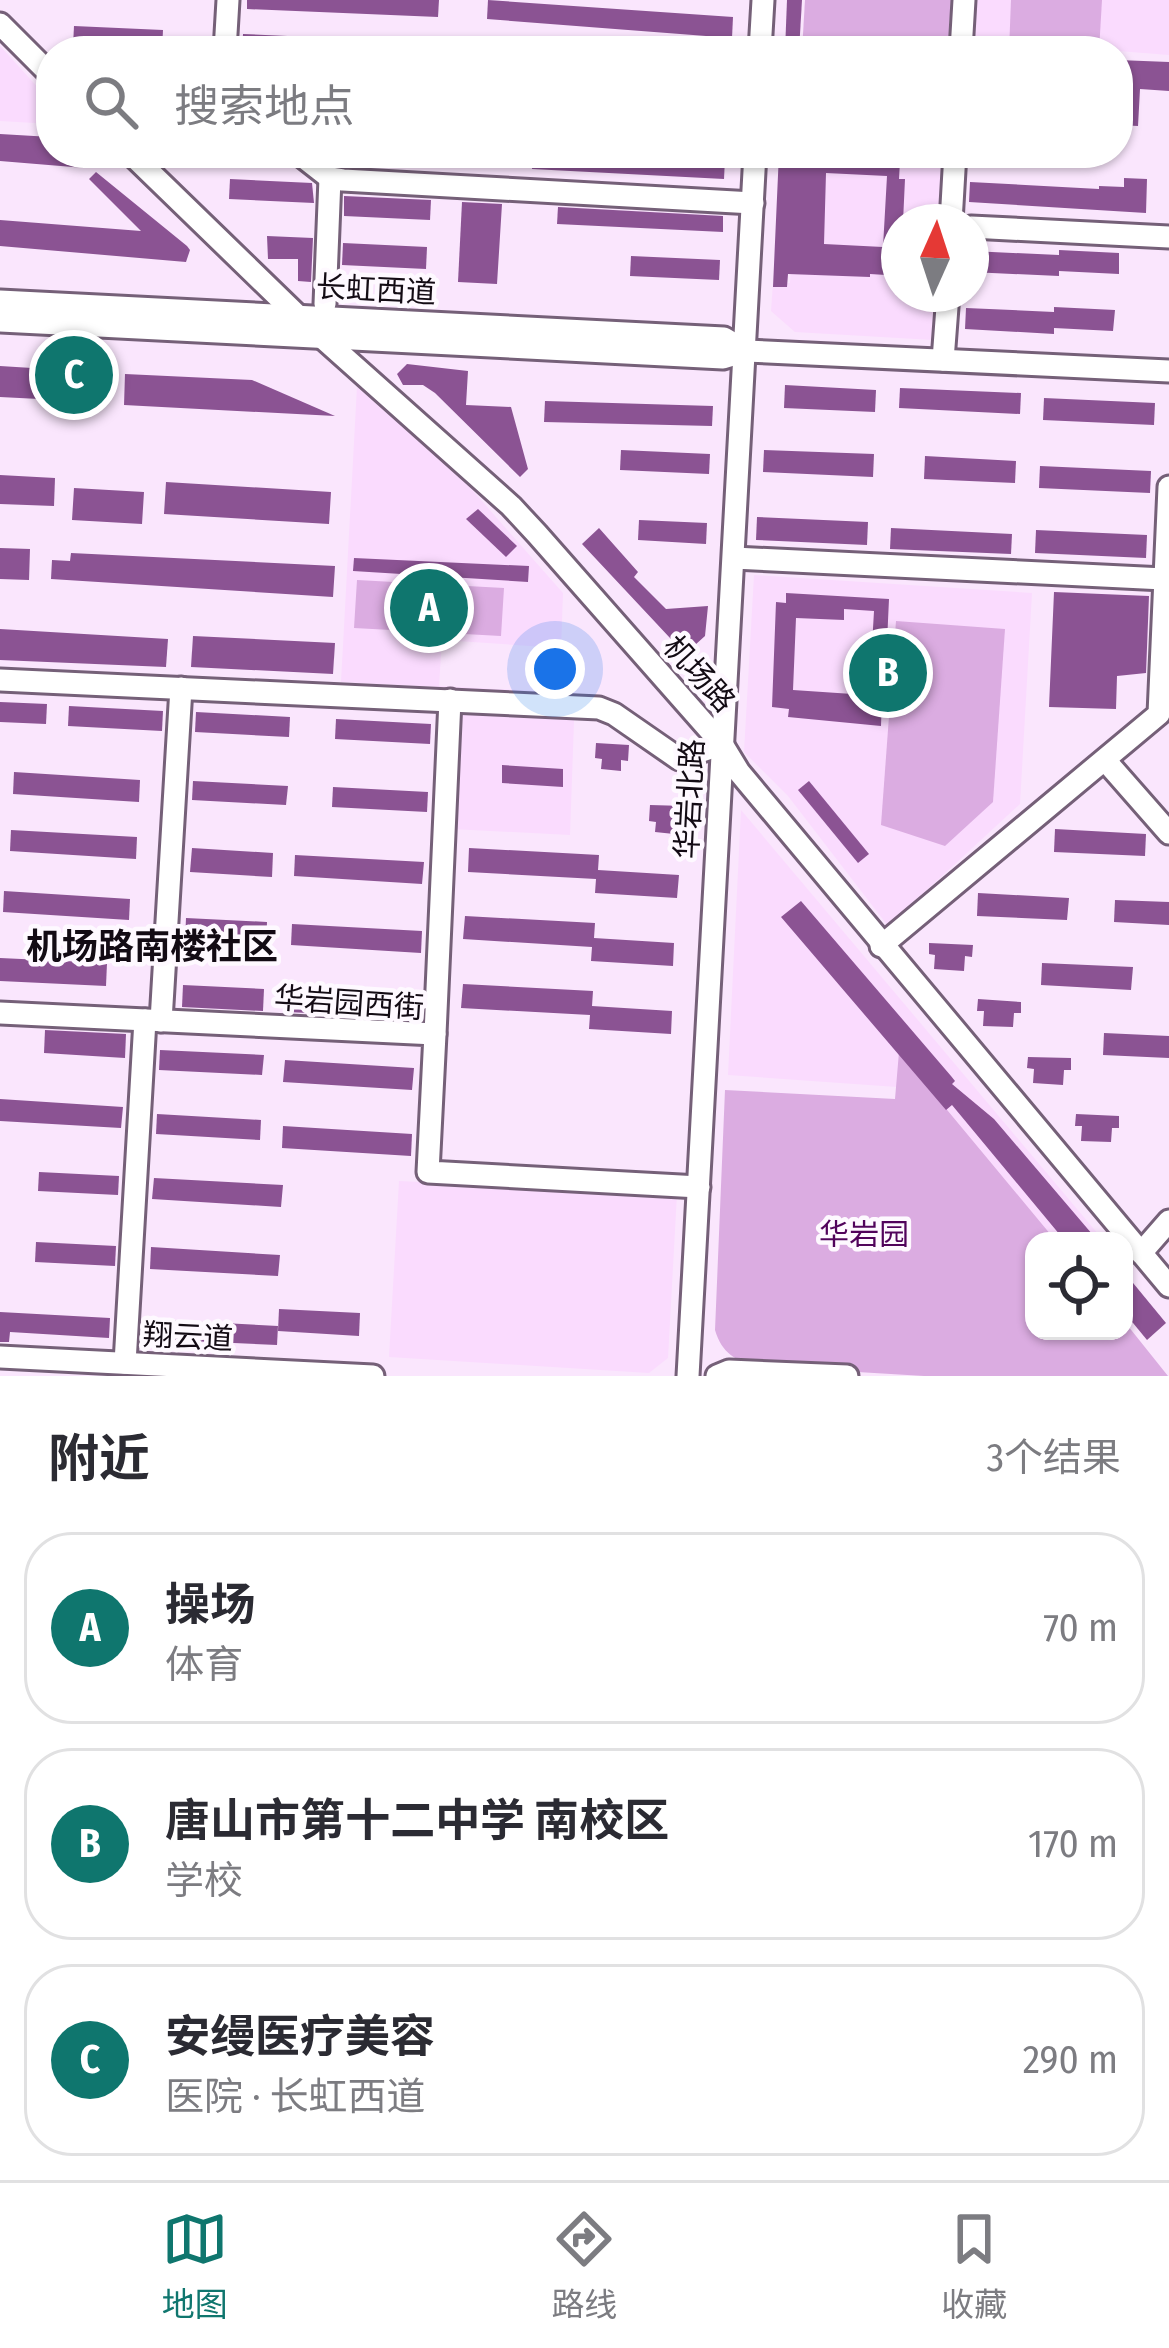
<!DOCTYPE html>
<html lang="zh">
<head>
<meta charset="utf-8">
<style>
	:root { --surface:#fff; --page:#f7f7f7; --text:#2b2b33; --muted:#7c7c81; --line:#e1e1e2; --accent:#0f766e }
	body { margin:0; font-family:"Fira Sans Condensed","Noto Sans SC",sans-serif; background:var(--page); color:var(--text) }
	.controls { position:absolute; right:36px; bottom:36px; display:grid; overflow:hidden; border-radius:24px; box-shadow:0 3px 9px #0004 }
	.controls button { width:108px; height:108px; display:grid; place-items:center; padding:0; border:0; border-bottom:3px solid var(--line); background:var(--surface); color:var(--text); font:60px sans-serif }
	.compass { position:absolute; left:881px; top:204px; width:108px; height:108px; border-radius:50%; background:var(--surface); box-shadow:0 3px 9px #0004; rotate:3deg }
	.you { position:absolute; left:555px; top:669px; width:42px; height:42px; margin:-30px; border:9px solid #fff; border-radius:50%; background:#1a73e8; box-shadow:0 0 0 18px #1a73e833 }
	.badge { display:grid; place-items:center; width:78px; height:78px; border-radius:50%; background:var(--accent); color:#fff; font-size:39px; font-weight:700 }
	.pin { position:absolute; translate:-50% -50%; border:6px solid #fff; box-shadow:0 3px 12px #0006 }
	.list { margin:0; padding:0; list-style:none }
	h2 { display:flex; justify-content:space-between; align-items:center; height:156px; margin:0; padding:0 48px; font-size:51px }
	h2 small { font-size:39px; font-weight:400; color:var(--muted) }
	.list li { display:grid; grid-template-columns:78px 1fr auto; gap:36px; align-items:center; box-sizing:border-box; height:192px; margin:0 24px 24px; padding:0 24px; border:3px solid var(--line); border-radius:48px }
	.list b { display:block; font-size:45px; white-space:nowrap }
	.list p { margin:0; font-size:39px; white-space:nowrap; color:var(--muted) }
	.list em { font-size:39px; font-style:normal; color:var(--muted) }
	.icon { flex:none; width:66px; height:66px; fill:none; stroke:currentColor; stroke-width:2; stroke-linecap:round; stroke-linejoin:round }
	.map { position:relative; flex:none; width:1169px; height:1376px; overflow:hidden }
	.search { position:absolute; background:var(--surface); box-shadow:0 3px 9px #0004; left:36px; right:36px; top:36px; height:132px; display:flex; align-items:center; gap:30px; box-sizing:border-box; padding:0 42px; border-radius:48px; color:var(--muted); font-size:45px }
	.sheet { height:804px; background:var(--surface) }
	nav { display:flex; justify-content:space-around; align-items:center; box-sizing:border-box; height:168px; border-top:3px solid var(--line); background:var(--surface); font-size:33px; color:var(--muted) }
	nav a { display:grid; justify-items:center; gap:6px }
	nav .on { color:var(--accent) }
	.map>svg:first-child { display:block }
	.built { fill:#fadbfe }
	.green { fill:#dbace1 }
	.building { fill:#8b5393; fill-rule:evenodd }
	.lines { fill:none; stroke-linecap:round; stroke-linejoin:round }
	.minor-casing { stroke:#756078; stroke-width:27 }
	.minor { stroke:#fff; stroke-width:21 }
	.labels { text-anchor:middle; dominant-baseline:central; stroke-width:9; stroke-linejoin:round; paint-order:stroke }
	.street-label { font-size:30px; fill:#130b14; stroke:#fef9ff }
	.park-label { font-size:30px; fill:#51035b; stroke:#fef9ff }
	.quarter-label { font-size:36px; font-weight:bold; fill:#130b14; stroke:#fef9ff }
</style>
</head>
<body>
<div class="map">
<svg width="1169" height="1376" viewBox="0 0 1169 1376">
	<rect width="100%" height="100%" fill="#fae6fd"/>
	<!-- built -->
	<g class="built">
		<path d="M 974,0 L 1169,0 L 1169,55 L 1118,51 L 971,51 Z"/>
		<path d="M 0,46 L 51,102 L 51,124 L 0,121 Z"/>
		<path d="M 797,153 L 943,153 L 939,222 L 899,222 L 899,294 L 935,294 L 933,340 L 795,332 L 771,311 L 773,283 L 790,283 Z"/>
		<path d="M 357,387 L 466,483 L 563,593 L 561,648 L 442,640 L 439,686 L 575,693 L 570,835 L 432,828 L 438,687 L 341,682 Z"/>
		<path d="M 754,575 L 1032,593 L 1020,804 L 888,926 L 788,796 L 744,752 Z"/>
		<path d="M 741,810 L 1104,1241 L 1056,1241 L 900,1053 L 897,1087 L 728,1075 Z"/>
		<path d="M 399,1181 L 677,1194 L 668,1358 L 649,1373 L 389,1357 Z"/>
	</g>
	<!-- green -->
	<g class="green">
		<path d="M 805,0 L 951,0 L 948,51 L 802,51 Z"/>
		<path d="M 1011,0 L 1102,0 L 1099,51 L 1009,51 Z"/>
		<path d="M 357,580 L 504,588 L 501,636 L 354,628 Z"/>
		<path d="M 896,621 L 1005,629 L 993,802 L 945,846 L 881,825 Z"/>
		<path d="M 899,1052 L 1056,1241 L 1034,1241 L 1034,1331 L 1124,1331 L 1124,1321 L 1168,1376 L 924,1376 L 758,1366 C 735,1361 722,1353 715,1330 L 725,1090 L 895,1099 Z"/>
	</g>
	<!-- building -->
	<g class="building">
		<path d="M 247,0 L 439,0 L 438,17 L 247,9 Z"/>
		<path d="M 488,0 L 733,17 L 732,38 L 487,19 Z"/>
		<path d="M 787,0 L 802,0 L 799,51 L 785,51 Z"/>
		<path d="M 74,26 L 163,30 L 162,50 L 73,46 Z"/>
		<path d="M 243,34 L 332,38 L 331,51 L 242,51 Z"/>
		<path d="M 1118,60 L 1169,62 L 1169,91 L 1140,89 L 1138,126 L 1118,125 Z"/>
		<path d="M 0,134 L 51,137 L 51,153 L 87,153 L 85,168 L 0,161 Z"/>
		<path d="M 533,153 L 725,159 L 724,179 L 532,169 Z"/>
		<path d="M 779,153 L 896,153 L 895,161 L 900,161 L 899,179 L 905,179 L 903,222 L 899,222 L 899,265 L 887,265 L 886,275 L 870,274 L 870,277 L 788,274 L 787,287 L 773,287 ZM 826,173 L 887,176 L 883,247 L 824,244 Z"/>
		<path d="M 96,172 L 187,246 L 190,250 L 186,262 L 0,246 L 0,220 L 141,231 L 89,179 Z"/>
		<path d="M 1124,178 L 1147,179 L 1146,213 L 969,202 L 970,182 L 1099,189 L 1099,186 L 1124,187 Z"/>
		<path d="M 230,179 L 312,183 L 314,203 L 229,199 Z"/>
		<path d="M 344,196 L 431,200 L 430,220 L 344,216 Z"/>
		<path d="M 462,202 L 502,204 L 497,284 L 458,282 Z"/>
		<path d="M 558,207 L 723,216 L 723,232 L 557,224 Z"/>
		<path d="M 267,236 L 313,238 L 311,282 L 298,281 L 298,259 L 268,259 Z"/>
		<path d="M 343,243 L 427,247 L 426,269 L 342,265 Z"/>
		<path d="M 1059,250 L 1119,253 L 1119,274 L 1059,271 L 1059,276 L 971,272 L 971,251 L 1059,255 Z"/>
		<path d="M 631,256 L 720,260 L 719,280 L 630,276 Z"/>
		<path d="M 1054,307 L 1115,310 L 1113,331 L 1054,328 L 1054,334 L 965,329 L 966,308 L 1054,312 Z"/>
		<path d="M 407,364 L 468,371 L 466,405 L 511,407 L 528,469 L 520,477 L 435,393 L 423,385 L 403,385 L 397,374 Z"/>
		<path d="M 0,366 L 80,371 L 78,401 L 0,397 Z"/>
		<path d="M 125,374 L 252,380 L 335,416 L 124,405 Z"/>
		<path d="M 785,385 L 876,390 L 875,412 L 784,408 Z"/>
		<path d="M 900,388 L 1021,393 L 1020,414 L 899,408 Z"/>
		<path d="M 1044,398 L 1155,403 L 1154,425 L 1043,420 Z"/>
		<path d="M 545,401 L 713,406 L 712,426 L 544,422 Z"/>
		<path d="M 621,450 L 710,454 L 709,474 L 620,470 Z"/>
		<path d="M 764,450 L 874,454 L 873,477 L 763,472 Z"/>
		<path d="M 925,456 L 1016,461 L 1015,483 L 924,479 Z"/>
		<path d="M 1040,466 L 1151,471 L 1150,493 L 1039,488 Z"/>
		<path d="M 0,475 L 55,478 L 54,506 L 0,504 Z"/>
		<path d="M 166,482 L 331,492 L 329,524 L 164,514 Z"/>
		<path d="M 74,488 L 144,492 L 142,524 L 72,520 Z"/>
		<path d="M 478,509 L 517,546 L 506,557 L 466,519 Z"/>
		<path d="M 757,517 L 868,522 L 867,545 L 756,540 Z"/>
		<path d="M 639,520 L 707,523 L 706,544 L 638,540 Z"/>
		<path d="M 599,528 L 638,572 L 634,577 L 666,609 L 708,606 L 705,636 L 685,654 L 582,544 Z"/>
		<path d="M 891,528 L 1012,534 L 1011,554 L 890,549 Z"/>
		<path d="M 1036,530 L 1147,535 L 1146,558 L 1035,553 Z"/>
		<path d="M 0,548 L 30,549 L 29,580 L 0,579 Z"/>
		<path d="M 71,553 L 335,566 L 333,597 L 51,579 L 52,560 L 70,561 Z"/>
		<path d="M 354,558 L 529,566 L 528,582 L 353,571 Z"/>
		<path d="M 1054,592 L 1149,596 L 1146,673 L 1117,676 L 1116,709 L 1049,707 Z"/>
		<path d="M 786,593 L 889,599 L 886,664 L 871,663 L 874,611 L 844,609 L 844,620 L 796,618 L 793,690 L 882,696 L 881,726 L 788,717 L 789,709 L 772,707 L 776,602 L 786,603 Z"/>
		<path d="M 0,629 L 168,639 L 166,667 L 0,660 Z"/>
		<path d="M 193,636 L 335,643 L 333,674 L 191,667 Z"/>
		<path d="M 0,702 L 47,704 L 46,724 L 0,722 Z"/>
		<path d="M 69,706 L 163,711 L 162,731 L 68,726 Z"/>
		<path d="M 196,712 L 290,717 L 289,737 L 195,732 Z"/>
		<path d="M 336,719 L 431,724 L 430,744 L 335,739 Z"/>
		<path d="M 596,743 L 629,745 L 628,761 L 621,760 L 621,771 L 601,769 L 602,759 L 595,758 Z"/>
		<path d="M 502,765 L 563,769 L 563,787 L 502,783 Z"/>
		<path d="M 14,772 L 140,780 L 139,802 L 13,794 Z"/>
		<path d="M 193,781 L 288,786 L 286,805 L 192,800 Z"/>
		<path d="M 809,781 L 869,854 L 858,863 L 798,790 Z"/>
		<path d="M 333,787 L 428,792 L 427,812 L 332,807 Z"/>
		<path d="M 650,805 L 685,806 L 684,823 L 675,823 L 674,834 L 655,832 L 656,822 L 649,821 Z"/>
		<path d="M 1055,829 L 1146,834 L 1145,856 L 1054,852 Z"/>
		<path d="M 11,830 L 137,837 L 136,859 L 10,851 Z"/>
		<path d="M 192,848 L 273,853 L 272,877 L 190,872 Z"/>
		<path d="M 469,848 L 599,855 L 598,870 L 679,875 L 677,898 L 595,893 L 596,879 L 468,872 Z"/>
		<path d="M 295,855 L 424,862 L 422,884 L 294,876 Z"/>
		<path d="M 4,891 L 130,899 L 129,920 L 3,912 Z"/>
		<path d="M 978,893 L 1069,898 L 1067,920 L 977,916 Z"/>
		<path d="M 1115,900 L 1169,902 L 1169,925 L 1114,922 Z"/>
		<path d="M 801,901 L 951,1076 L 955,1081 L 952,1084 L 994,1119 L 1098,1241 L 1065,1241 L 952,1105 L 946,1110 L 781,917 Z"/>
		<path d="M 465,916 L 595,923 L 594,938 L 674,943 L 673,966 L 591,961 L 592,947 L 463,939 Z"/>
		<path d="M 186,918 L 267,922 L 266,947 L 185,942 Z"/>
		<path d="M 292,924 L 422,931 L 421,953 L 291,945 Z"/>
		<path d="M 929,943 L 973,945 L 972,957 L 965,956 L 964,971 L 934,969 L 935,955 L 929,954 Z"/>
		<path d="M 0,958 L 107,963 L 106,986 L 0,981 Z"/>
		<path d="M 1042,963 L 1133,967 L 1131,990 L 1041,985 Z"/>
		<path d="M 463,984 L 593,991 L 592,1006 L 672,1011 L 671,1034 L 589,1029 L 590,1015 L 461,1008 Z"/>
		<path d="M 183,985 L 264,989 L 263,1011 L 182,1007 Z"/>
		<path d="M 288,991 L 417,999 L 416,1018 L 287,1012 Z"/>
		<path d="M 978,999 L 1021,1002 L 1021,1013 L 1014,1013 L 1013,1027 L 983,1026 L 984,1011 L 977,1011 Z"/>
		<path d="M 45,1030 L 126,1034 L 125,1058 L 44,1053 Z"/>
		<path d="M 1104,1033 L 1169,1036 L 1169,1058 L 1103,1055 Z"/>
		<path d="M 160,1050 L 264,1055 L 262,1075 L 159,1070 Z"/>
		<path d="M 1028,1057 L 1071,1058 L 1071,1070 L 1064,1070 L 1063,1085 L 1033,1083 L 1034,1069 L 1027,1068 Z"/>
		<path d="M 285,1060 L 414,1068 L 412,1090 L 283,1082 Z"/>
		<path d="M 0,1099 L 123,1107 L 121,1128 L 0,1121 Z"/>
		<path d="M 157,1114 L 261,1120 L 260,1140 L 156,1134 Z"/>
		<path d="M 1076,1114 L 1119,1116 L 1119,1128 L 1112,1128 L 1111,1142 L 1081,1141 L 1082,1126 L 1075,1126 Z"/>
		<path d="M 283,1126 L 412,1134 L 411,1156 L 282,1148 Z"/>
		<path d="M 39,1172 L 119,1176 L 118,1195 L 38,1191 Z"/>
		<path d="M 154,1178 L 283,1185 L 281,1207 L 152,1199 Z"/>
		<path d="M 36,1242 L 116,1246 L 115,1266 L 35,1262 Z"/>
		<path d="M 151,1247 L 280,1255 L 278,1276 L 150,1269 Z"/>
		<path d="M 1124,1272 L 1166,1323 L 1147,1340 L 1124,1312 Z"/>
		<path d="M 279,1309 L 360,1313 L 359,1336 L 278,1331 Z"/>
		<path d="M 0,1312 L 110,1318 L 109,1338 L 10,1332 L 9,1342 L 0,1342 Z"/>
		<path d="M 147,1319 L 278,1326 L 277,1345 L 146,1339 Z"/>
	</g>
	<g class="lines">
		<defs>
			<g id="minor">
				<path d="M 0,24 L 51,75"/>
				<path d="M 225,51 L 228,0"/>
				<path d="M 760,51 L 763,0"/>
				<path d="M 961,51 L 964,0"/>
				<path d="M 130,153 L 298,316 L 511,506 L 537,534 L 722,744 L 739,772 L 1169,1286"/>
				<path d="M 298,153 L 330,178 L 343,180 L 753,203"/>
				<path d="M 951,222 L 955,153"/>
				<path d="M 971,227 L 1169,237"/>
				<path d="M 0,301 L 724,338 L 746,351"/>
				<path d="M 325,304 L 330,178"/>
				<path d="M 0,321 L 723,358 L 746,351 L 1169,371"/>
				<path d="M 943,360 L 948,294"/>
				<path d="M 734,558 L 1164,579"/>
				<path d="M 0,680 L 599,708 L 614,714 L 679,759 L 722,744"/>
				<path d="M 1105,760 L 1169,833"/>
				<path d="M 881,946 L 1159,714 L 1169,487"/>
				<path d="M 0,1013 L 435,1034 L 428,1172 L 699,1187"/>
				<path d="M 161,1021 L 181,688"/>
				<path d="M 435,1034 L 450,700"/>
				<path d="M 1141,1253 L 1169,1221"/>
				<path d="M 0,1357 L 373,1376"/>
				<path d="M 125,1363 L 145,1020"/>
				<path d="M 688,1376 L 755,153"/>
				<path d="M 717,1376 L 729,1371 L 847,1376"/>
			</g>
		</defs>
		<!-- minor casing -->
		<use href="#minor" class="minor-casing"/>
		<!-- minor -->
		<use href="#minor" class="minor"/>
	</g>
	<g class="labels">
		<!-- street labels -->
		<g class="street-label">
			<text transform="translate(376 290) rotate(3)">长虹西道</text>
			<text transform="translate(699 674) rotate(48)">机场路</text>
			<text transform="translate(690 799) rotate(-87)">华岩北路</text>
			<text transform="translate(349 1003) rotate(4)">华岩园西街</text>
			<text transform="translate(188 1337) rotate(3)">翔云道</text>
		</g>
		<!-- park labels -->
		<g class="park-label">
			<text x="864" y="1235">华岩园</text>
		</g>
		<!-- quarter labels -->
		<g class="quarter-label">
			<text x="152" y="947">机场路南楼社区</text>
		</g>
	</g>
</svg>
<div class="controls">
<button><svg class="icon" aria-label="locate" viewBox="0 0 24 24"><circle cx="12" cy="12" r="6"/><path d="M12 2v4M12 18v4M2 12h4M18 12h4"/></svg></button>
</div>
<svg class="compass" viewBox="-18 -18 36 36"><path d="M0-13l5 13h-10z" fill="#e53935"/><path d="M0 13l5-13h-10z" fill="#7c7c81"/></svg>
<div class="you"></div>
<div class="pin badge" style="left:429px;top:608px">A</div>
<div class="pin badge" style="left:888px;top:673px">B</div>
<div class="pin badge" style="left:74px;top:375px">C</div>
<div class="search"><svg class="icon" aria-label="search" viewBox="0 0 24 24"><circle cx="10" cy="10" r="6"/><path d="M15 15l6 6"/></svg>搜索地点</div>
</div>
<section class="sheet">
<h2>附近<small>3个结果</small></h2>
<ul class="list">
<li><span class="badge">A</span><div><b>操场</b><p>体育</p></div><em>70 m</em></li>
<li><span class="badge">B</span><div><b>唐山市第十二中学 南校区</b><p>学校</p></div><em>170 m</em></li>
<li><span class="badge">C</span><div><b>安缦医疗美容</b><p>医院 · 长虹西道</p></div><em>290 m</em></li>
</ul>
</section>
<nav>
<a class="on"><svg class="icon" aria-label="map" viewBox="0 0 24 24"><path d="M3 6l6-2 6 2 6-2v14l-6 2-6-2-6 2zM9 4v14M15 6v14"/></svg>地图</a>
<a><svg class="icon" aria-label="directions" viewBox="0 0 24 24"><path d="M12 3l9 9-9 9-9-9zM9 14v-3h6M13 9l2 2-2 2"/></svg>路线</a>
<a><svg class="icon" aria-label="saved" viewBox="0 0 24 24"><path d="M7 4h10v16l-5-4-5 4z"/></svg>收藏</a>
</nav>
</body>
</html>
